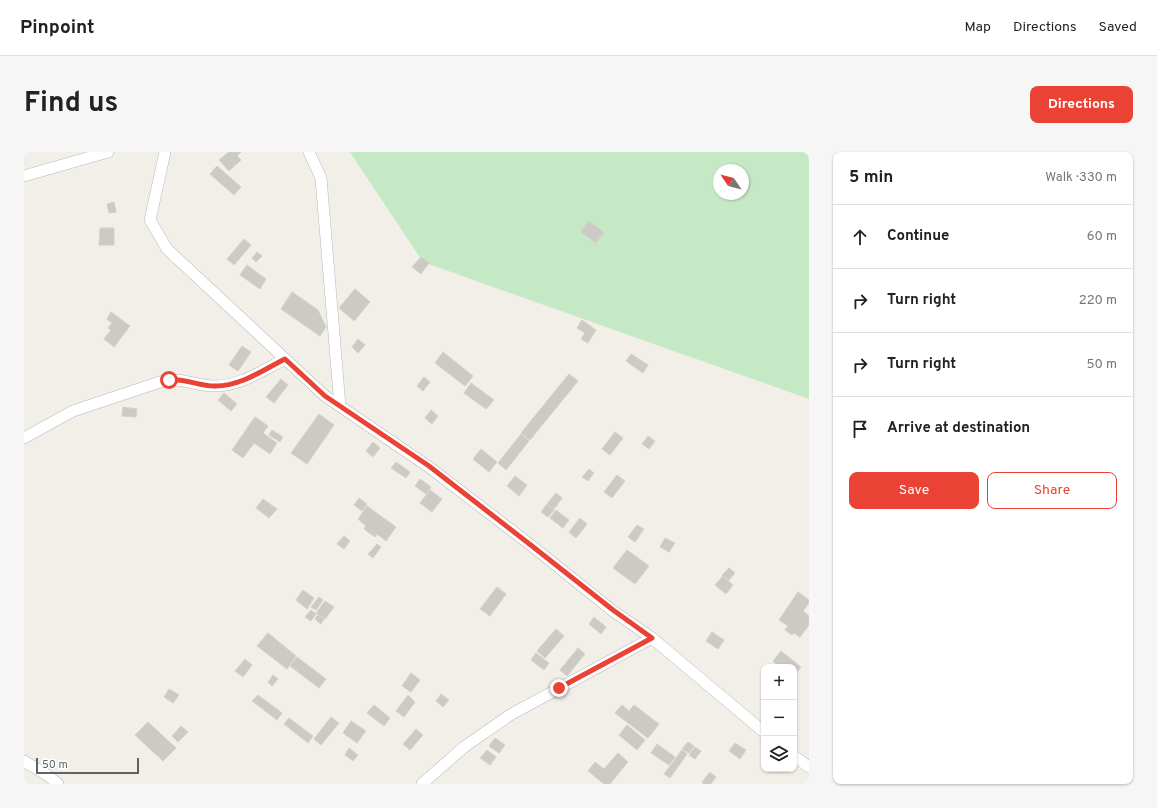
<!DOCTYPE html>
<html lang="en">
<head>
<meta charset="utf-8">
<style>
	:root { --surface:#fff; --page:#f6f6f6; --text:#222; --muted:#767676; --line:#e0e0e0; --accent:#ea4335 }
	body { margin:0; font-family:Overpass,sans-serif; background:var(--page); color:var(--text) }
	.controls { position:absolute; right:12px; bottom:12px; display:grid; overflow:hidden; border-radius:8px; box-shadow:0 1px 3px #0004 }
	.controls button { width:36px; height:36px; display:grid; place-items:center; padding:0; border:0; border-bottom:1px solid var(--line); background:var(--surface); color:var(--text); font:20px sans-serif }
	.compass { position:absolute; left:689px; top:12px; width:36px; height:36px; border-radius:50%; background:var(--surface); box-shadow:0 1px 3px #0004; rotate:305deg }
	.scale { position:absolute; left:12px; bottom:10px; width:103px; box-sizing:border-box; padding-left:4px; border:2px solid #5f6368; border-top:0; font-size:11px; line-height:14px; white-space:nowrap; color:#5f6368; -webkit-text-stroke:3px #fff; paint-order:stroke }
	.stop { position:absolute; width:12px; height:12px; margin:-9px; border:3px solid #ea4335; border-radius:50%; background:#fff }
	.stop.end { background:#ea4335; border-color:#fff; box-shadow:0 1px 4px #0008 }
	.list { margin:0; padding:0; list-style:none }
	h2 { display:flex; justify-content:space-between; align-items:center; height:52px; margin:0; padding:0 16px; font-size:17px }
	h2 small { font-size:13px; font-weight:400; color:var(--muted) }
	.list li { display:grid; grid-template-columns:26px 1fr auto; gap:12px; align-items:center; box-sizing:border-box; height:64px; padding:0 16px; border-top:1px solid var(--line) }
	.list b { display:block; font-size:15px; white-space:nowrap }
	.list em { font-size:13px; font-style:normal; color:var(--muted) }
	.actions { display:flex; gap:8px; padding:12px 16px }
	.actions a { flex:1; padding:9px 0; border:1px solid var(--accent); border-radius:8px; text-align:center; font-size:14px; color:var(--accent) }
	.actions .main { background:var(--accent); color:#fff }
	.icon { flex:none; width:22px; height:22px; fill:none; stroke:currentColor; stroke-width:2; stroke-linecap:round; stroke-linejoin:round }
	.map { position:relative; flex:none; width:785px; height:632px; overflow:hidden; border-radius:8px }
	header { display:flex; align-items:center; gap:24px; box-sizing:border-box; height:56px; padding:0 20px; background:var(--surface); border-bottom:1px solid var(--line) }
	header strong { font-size:19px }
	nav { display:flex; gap:22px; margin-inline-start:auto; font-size:14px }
	.intro { display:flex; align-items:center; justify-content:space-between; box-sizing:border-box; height:96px; padding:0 24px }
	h1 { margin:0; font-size:28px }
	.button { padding:10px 18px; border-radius:8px; background:var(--accent); color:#fff; font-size:14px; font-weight:700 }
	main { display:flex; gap:24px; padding:0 24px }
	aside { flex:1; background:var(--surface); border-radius:8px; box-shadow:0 1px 3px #0004 }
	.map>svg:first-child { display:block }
	.green { fill:#c5e8c5; fill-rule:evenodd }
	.building { fill:#cccac5; stroke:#d6d1c6 }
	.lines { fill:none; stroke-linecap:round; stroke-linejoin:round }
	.street-casing { stroke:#b5b8bc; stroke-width:12 }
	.street { stroke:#fff; stroke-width:11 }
	.route { stroke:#ea4335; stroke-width:5 }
</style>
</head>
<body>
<header>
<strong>Pinpoint</strong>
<nav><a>Map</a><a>Directions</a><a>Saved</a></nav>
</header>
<div class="intro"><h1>Find us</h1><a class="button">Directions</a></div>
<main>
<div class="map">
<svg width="785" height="632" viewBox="0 0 785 632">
	<rect width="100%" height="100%" fill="#f1efe8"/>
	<!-- green -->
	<path class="green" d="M 326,0 L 785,0 L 785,247 L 399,110 ZM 695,18 L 719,18 L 719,42 L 695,42 Z"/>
	<!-- building -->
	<g class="building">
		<path d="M 205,0 L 217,0 L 213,4 L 217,8 L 205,19 L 195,8 Z"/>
		<path d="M 193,14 L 217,35 L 210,43 L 186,22 Z"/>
		<path d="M 90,50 L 92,60 L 85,61 L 83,52 Z"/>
		<path d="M 564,69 L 580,80 L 572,91 L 557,80 Z"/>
		<path d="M 76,76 L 90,76 L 90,93 L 75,93 Z"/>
		<path d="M 220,87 L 227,93 L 210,113 L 203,107 Z"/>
		<path d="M 233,100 L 238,104 L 232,110 L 228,106 Z"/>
		<path d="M 397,105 L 405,111 L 397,122 L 388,115 Z"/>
		<path d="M 223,113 L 242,127 L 236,137 L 216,123 Z"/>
		<path d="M 331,137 L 346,150 L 330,169 L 315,156 Z"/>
		<path d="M 268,140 L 294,158 L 302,175 L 296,184 L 257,157 Z"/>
		<path d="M 87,160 L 106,174 L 90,195 L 80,187 L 87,178 L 84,176 L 88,171 L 83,167 Z"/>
		<path d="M 558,168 L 572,178 L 564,191 L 557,187 L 561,181 L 553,176 Z"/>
		<path d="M 334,187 L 341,193 L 334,201 L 328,195 Z"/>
		<path d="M 218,194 L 227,200 L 214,219 L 205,213 Z"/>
		<path d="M 419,200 L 449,224 L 441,234 L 411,211 Z"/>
		<path d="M 607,202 L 624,213 L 619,221 L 602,209 Z"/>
		<path d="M 545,222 L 554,229 L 506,288 L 497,281 Z"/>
		<path d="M 400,225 L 406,230 L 399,239 L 393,234 Z"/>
		<path d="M 257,227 L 264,233 L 250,251 L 242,245 Z"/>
		<path d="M 447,231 L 470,248 L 462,257 L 440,241 Z"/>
		<path d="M 200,241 L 213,252 L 207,259 L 194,248 Z"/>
		<path d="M 99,255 L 113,257 L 112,265 L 98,264 Z"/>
		<path d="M 407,258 L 414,264 L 408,272 L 401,266 Z"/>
		<path d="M 295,262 L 310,273 L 283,312 L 267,301 Z"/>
		<path d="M 231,265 L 244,274 L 239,281 L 253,291 L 246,302 L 230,291 L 219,306 L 208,298 Z"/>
		<path d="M 248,278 L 259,285 L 256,290 L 245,283 Z"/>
		<path d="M 591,280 L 599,286 L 586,303 L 578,297 Z"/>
		<path d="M 497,282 L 505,289 L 482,318 L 474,311 Z"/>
		<path d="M 624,284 L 631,289 L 625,297 L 618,292 Z"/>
		<path d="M 349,290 L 356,296 L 349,305 L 342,299 Z"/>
		<path d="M 457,297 L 473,310 L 465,320 L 449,307 Z"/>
		<path d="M 372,310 L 386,320 L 382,326 L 367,316 Z"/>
		<path d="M 565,317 L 570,321 L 564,329 L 558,325 Z"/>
		<path d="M 593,323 L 601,329 L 588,346 L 580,340 Z"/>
		<path d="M 491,324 L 503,333 L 495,344 L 483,334 Z"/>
		<path d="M 396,327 L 407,335 L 402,342 L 391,334 Z"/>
		<path d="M 406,338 L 418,347 L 408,360 L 396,351 Z"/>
		<path d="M 532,341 L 538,346 L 530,357 L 523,352 Z"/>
		<path d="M 335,346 L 343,352 L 338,359 L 330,353 Z"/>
		<path d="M 239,347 L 253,357 L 245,366 L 232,356 Z"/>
		<path d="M 523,352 L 530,358 L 524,365 L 517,360 Z"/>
		<path d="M 343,354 L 372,375 L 362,389 L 353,382 L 351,385 L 340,377 L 342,374 L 334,367 Z"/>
		<path d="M 532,358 L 545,368 L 539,376 L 526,366 Z"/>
		<path d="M 556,366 L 563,372 L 552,386 L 545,380 Z"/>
		<path d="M 613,373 L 620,377 L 611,390 L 604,385 Z"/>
		<path d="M 320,384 L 326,389 L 320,397 L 313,392 Z"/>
		<path d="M 641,386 L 651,391 L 645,400 L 636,395 Z"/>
		<path d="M 353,392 L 357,395 L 349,406 L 344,402 Z"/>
		<path d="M 603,398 L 625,414 L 611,432 L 589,416 Z"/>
		<path d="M 705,416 L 711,421 L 705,428 L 698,423 Z"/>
		<path d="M 699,424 L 709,433 L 702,442 L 691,433 Z"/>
		<path d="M 473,435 L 482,442 L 466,464 L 456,457 Z"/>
		<path d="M 279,438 L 290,446 L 283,457 L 272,448 Z"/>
		<path d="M 774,440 L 785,448 L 785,451 L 779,459 L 785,464 L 785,473 L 776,485 L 770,481 L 768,483 L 761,478 L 764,474 L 755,468 Z"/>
		<path d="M 295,445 L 299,448 L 292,458 L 287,455 Z"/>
		<path d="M 301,449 L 310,455 L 301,467 L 292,461 Z"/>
		<path d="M 287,458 L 292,462 L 287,469 L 281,465 Z"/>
		<path d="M 294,463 L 300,467 L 297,472 L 291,467 Z"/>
		<path d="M 570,465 L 582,475 L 577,482 L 565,472 Z"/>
		<path d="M 532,477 L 540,484 L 521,506 L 513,499 Z"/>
		<path d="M 688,480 L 700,488 L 694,497 L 682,489 Z"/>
		<path d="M 244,481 L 272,504 L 263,517 L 233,494 Z"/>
		<path d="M 554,496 L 561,502 L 543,524 L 536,518 Z"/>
		<path d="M 757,499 L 777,515 L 770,524 L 770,515 L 756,515 L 749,509 Z"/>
		<path d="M 512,501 L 525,511 L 520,518 L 507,508 Z"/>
		<path d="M 273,505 L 302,527 L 295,536 L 266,514 Z"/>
		<path d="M 221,507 L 228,513 L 219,525 L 211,519 Z"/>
		<path d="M 387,521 L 396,528 L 387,540 L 378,534 Z"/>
		<path d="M 249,523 L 254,527 L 248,534 L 244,530 Z"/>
		<path d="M 145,537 L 155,543 L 149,551 L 140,545 Z"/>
		<path d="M 417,542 L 425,548 L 419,555 L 412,549 Z"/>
		<path d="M 234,543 L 258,561 L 253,568 L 228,549 Z"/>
		<path d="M 384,543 L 391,550 L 380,565 L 372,559 Z"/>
		<path d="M 350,553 L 366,566 L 360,574 L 343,561 Z"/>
		<path d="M 598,553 L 605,559 L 610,553 L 635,572 L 624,586 L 591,561 Z"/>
		<path d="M 307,565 L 315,571 L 297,593 L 290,587 Z"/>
		<path d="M 265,566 L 289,584 L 284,591 L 260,572 Z"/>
		<path d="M 327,569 L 342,579 L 333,591 L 319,581 Z"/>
		<path d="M 124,570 L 152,596 L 139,609 L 111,583 Z"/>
		<path d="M 603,573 L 621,588 L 613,598 L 595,583 Z"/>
		<path d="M 157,574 L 164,580 L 154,590 L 148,584 Z"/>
		<path d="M 392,577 L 399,583 L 386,598 L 379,592 Z"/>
		<path d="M 471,586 L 481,593 L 475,601 L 465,594 Z"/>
		<path d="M 664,590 L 670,594 L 665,601 L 658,597 Z"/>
		<path d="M 711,591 L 722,598 L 716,607 L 705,599 Z"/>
		<path d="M 633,592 L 651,605 L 645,613 L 627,601 Z"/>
		<path d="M 671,595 L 677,599 L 671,607 L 665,603 Z"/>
		<path d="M 325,596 L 334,603 L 329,609 L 321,603 Z"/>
		<path d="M 463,598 L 472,605 L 466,613 L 456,606 Z"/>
		<path d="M 658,598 L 663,602 L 646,626 L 640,622 Z"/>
		<path d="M 594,601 L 604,610 L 586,632 L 580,632 L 564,619 L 571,610 L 580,617 Z"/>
		<path d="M 686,620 L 692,625 L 687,632 L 680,632 L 678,630 Z"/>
	</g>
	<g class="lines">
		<defs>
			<g id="street">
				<path d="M 141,0 L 126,68 L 143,97 L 301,244 L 405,315 L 508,394 L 589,459 L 628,486 L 740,580"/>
				<path d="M 285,0 L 297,26 L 316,254"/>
				<path d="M 0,24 L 84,0"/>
				<path d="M 0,286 L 49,259 L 139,229 C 157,225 172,234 190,234 C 215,235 239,218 261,207"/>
				<path d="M 770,604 L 785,615"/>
				<path d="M 0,609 L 23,623 L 34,632"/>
				<path d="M 398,632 L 440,595 L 486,563 L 628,486"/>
			</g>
		</defs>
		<!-- street casing -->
		<use href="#street" class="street-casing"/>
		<!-- street -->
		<use href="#street" class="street"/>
	</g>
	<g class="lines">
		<!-- route -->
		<path class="route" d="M 145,228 C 160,226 175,234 190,234 C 215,235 239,218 261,207 L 301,244 L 405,314 L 508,394 L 589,458 L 628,486 L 535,536"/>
	</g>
</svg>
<div class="controls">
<button>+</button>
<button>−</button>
<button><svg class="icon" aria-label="layers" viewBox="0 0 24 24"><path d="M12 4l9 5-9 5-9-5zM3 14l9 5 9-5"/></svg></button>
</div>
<svg class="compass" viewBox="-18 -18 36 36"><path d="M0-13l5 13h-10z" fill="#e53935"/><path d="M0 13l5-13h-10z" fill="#767676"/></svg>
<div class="scale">50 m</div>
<div class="stop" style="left:145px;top:228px"></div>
<div class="stop end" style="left:535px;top:536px"></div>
</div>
<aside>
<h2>5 min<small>Walk · 330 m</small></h2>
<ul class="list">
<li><svg class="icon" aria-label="ahead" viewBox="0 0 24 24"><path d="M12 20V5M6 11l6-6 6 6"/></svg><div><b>Continue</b></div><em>60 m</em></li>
<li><svg class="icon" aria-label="right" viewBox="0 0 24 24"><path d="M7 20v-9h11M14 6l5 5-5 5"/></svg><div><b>Turn right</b></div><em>220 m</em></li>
<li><svg class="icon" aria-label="right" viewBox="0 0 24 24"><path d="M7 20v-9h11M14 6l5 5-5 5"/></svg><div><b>Turn right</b></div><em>50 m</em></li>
<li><svg class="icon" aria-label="arrive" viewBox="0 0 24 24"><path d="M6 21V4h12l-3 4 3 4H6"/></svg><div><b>Arrive at destination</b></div></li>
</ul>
<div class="actions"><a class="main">Save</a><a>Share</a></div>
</aside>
</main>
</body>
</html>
